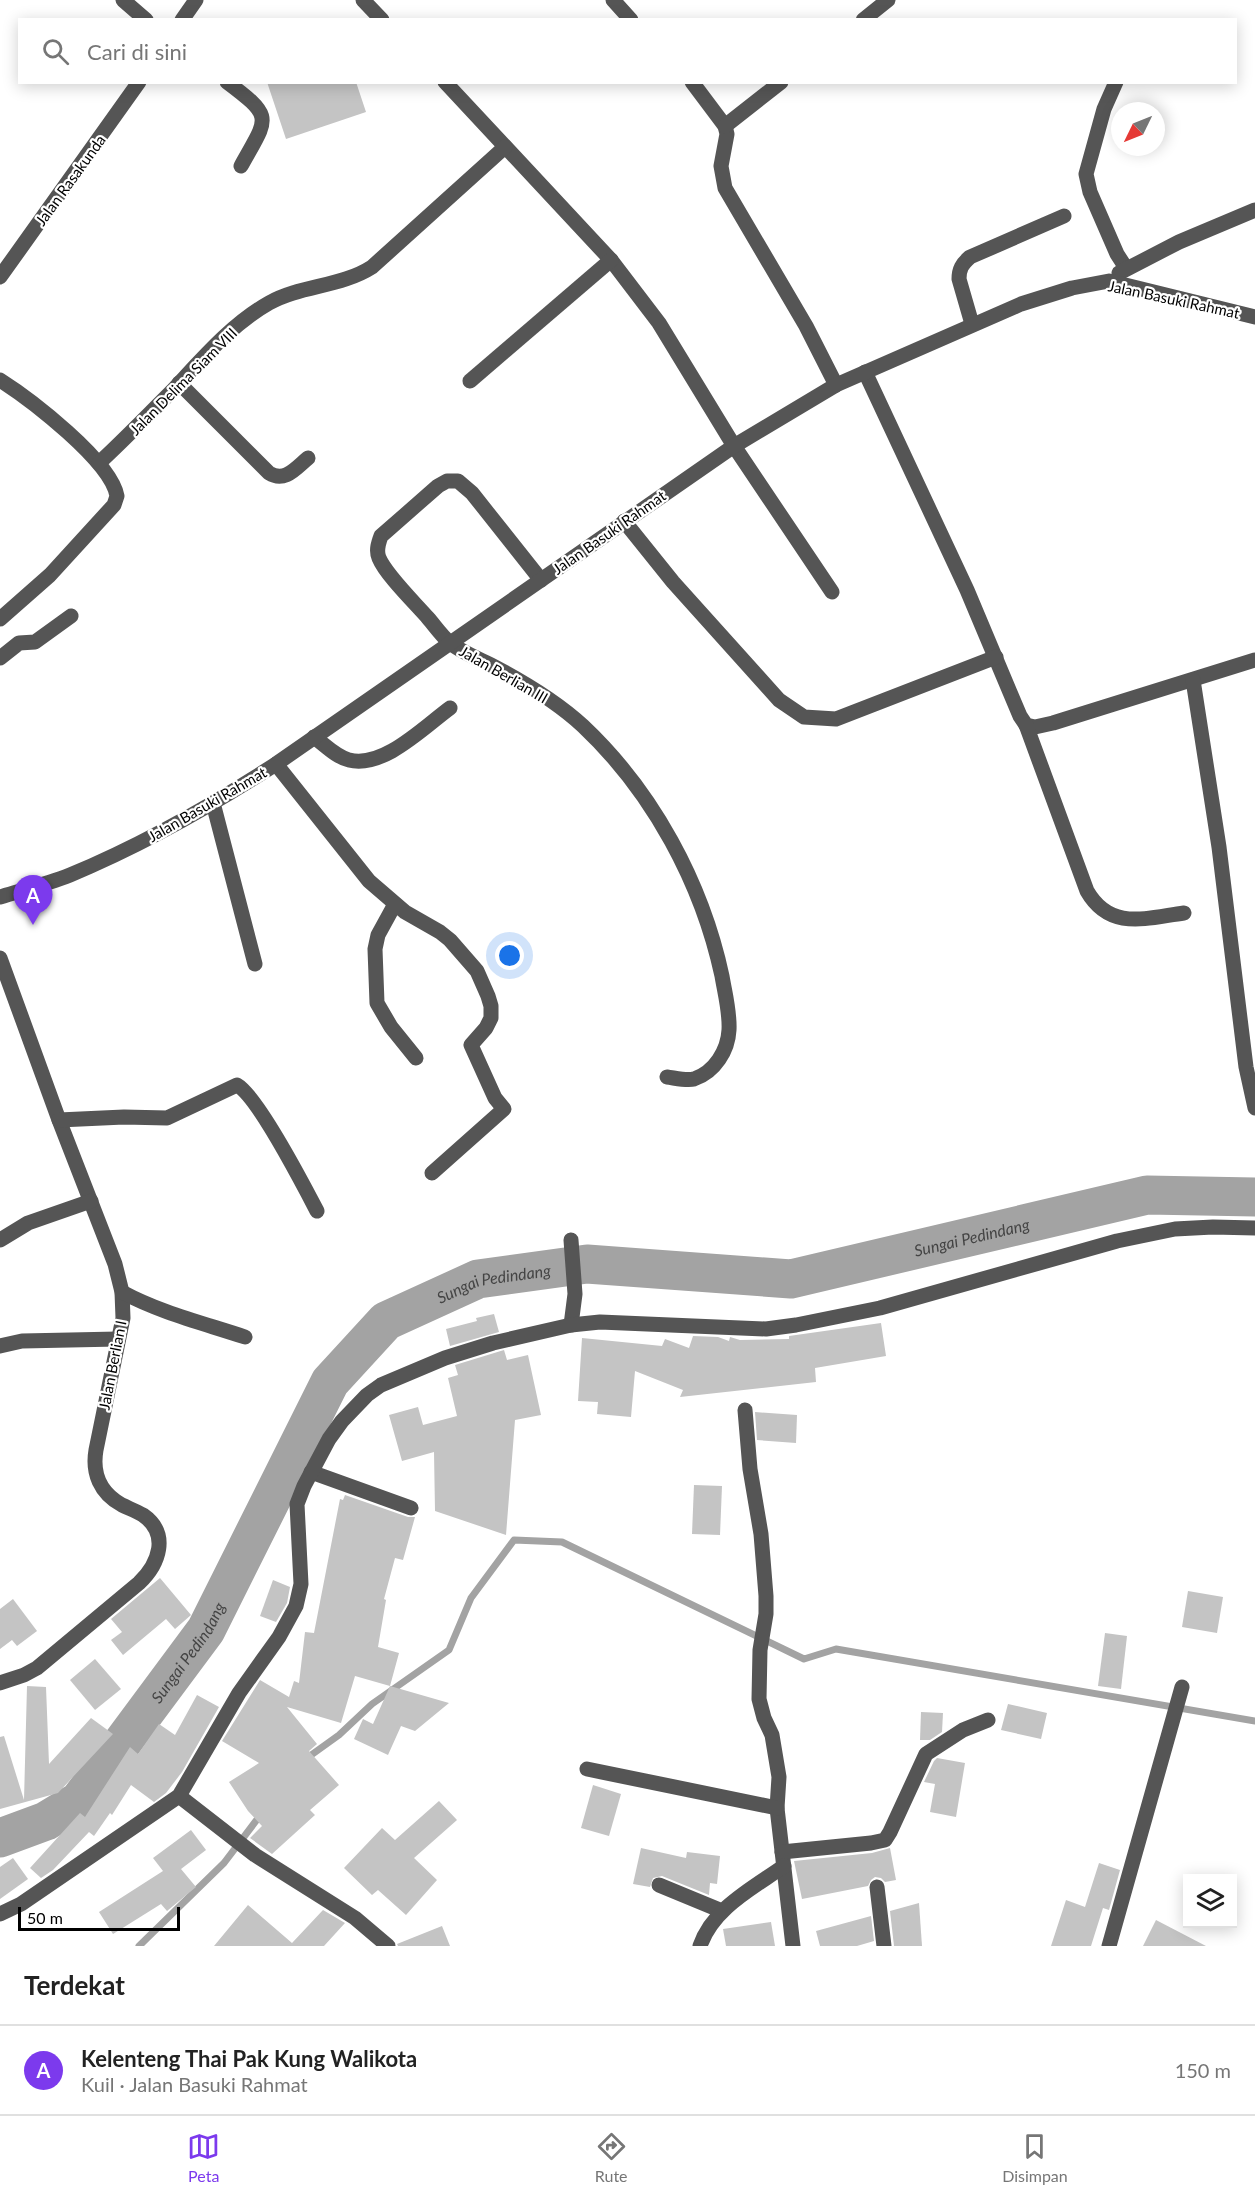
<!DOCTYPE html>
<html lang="id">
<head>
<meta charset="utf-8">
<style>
	:root { --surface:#fff; --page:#f6f6f6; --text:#222; --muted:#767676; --line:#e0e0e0; --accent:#7c3aed }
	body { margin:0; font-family:Lato,sans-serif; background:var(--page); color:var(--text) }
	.controls { position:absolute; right:18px; bottom:18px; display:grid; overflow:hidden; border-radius:0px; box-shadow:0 3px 15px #0003 }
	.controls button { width:54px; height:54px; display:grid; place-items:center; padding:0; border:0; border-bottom:2px solid var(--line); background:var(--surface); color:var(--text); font:30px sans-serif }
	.compass { position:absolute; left:1111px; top:102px; width:54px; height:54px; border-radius:50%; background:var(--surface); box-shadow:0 3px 15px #0003; rotate:227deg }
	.scale { position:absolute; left:18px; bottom:15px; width:162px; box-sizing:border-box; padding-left:6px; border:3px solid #000; border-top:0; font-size:16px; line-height:21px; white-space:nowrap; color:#000; -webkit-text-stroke:4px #fff; paint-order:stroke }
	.you { position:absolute; left:510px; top:956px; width:21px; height:21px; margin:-15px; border:4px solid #fff; border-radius:50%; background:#1a73e8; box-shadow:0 0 0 9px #1a73e833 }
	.badge { display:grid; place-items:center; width:39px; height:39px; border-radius:50%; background:var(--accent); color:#fff; font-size:20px; font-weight:700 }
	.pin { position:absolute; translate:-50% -50px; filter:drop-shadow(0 2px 3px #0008) }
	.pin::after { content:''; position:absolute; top:32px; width:21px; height:18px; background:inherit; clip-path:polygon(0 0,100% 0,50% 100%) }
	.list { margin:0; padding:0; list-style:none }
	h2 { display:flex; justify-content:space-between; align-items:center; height:78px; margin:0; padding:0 24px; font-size:26px }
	h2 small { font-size:20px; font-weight:400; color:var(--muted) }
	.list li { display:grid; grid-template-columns:39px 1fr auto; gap:18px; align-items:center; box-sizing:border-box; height:90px; padding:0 24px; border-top:2px solid var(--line) }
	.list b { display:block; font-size:22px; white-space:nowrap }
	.list p { margin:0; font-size:20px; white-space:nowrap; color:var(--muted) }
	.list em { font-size:20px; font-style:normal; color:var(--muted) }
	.icon { flex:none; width:33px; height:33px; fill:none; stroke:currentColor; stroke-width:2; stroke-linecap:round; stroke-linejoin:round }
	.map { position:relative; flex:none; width:1255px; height:1946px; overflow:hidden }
	.search { position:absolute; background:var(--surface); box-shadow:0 3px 15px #0003; left:18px; right:18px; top:18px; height:66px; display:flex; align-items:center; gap:15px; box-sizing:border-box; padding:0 21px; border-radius:0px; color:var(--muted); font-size:22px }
	.sheet { height:168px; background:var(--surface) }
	nav { display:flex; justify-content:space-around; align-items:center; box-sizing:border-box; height:84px; border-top:2px solid var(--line); background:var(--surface); font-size:16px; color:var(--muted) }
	nav a { display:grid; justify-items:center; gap:3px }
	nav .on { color:var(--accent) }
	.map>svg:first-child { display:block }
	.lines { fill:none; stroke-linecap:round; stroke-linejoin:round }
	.stream { stroke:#a3a3a3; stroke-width:7 }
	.river { stroke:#a3a3a3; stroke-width:39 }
	.building { fill:#c4c4c4 }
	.minor { stroke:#555; stroke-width:15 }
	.labels { text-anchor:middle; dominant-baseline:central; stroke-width:4.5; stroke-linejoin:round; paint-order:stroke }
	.street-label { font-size:15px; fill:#000; stroke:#fff }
	.water-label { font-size:16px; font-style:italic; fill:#444; stroke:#fff }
</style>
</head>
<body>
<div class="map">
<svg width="1255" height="1946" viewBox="0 0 1255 1946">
	<rect width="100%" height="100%" fill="#fff"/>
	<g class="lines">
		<!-- stream -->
		<g class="stream">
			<path d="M 307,1758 L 339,1735 L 372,1704 L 449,1650 L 471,1598 L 514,1540 L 562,1542 L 804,1659 L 836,1649 L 1255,1721"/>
			<path d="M 139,1946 L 224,1863 L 262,1813"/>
		</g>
		<!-- river -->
		<path class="river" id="s1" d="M 0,1838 L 46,1821 L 79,1801 L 206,1630 L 330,1382 L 386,1321 L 478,1279 L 587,1264 L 791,1279 L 1147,1195 L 1255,1197"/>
	</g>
	<!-- building -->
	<g class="building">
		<path d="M 267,82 L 356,82 L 366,112 L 286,139 Z"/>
		<path d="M 494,1314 L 499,1332 L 450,1346 L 446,1329 L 477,1321 L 476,1318 Z"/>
		<path d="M 881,1323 L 886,1356 L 815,1368 L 816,1382 L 680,1397 L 683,1390 L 635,1371 L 631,1417 L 597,1414 L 598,1402 L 578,1401 L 582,1338 L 662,1346 L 665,1339 L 689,1348 L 693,1336 L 718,1337 L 729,1341 L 730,1337 L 740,1340 L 789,1339 L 789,1336 Z"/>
		<path d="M 504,1350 L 507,1360 L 528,1355 L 541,1415 L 515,1420 L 506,1535 L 435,1511 L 434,1452 L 402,1461 L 389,1415 L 418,1407 L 423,1425 L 457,1416 L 448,1378 L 458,1375 L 455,1365 Z"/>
		<path d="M 755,1412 L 797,1415 L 796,1443 L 757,1440 Z"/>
		<path d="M 694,1485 L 722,1486 L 720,1535 L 692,1534 Z"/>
		<path d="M 345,1495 L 408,1517 L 415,1517 L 403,1560 L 395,1558 L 384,1599 L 386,1600 L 378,1647 L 399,1653 L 390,1686 L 355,1676 L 341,1723 L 287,1707 L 317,1744 L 309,1751 L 339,1785 L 310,1810 L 315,1815 L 272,1854 L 250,1838 L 262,1826 L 248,1811 L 229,1782 L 259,1763 L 222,1741 L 260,1680 L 289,1697 L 294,1681 L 299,1683 L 305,1632 L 314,1633 L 340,1499 L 343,1500 Z"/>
		<path d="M 160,1578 L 191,1615 L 175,1629 L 166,1619 L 123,1655 L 111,1640 L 122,1632 L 111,1619 Z"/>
		<path d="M 273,1580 L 290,1587 L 287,1603 L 276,1622 L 260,1616 Z"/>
		<path d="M 1188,1591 L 1223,1597 L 1217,1633 L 1182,1627 Z"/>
		<path d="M 13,1599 L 37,1631 L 17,1646 L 12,1640 L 0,1649 L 0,1609 Z"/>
		<path d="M 1105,1633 L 1127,1636 L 1121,1689 L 1098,1686 Z"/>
		<path d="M 95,1659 L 121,1689 L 95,1710 L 70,1680 Z"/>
		<path d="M 27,1686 L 46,1687 L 49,1764 L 91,1718 L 113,1734 L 58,1793 L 0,1809 L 0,1737 L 4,1736 L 24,1800 Z"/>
		<path d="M 390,1686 L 449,1703 L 415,1731 L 401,1726 L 388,1755 L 354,1739 L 363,1719 L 373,1724 Z"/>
		<path d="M 197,1695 L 219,1707 L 182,1772 L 166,1793 L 154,1802 L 131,1785 L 112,1815 L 110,1813 L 94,1836 L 89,1832 L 53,1870 L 41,1878 L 30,1868 L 80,1813 L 85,1817 L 130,1747 L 138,1754 L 159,1724 L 175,1735 Z"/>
		<path d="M 1008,1704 L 1047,1713 L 1041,1739 L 1001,1730 Z"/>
		<path d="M 921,1712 L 943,1713 L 942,1732 L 930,1740 L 920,1740 Z"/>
		<path d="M 937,1758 L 965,1763 L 956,1817 L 930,1812 L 935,1784 L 924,1782 L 934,1761 Z"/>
		<path d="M 593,1785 L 621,1794 L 609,1836 L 581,1828 Z"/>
		<path d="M 439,1801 L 457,1820 L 414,1858 L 437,1880 L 406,1915 L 378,1890 L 372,1895 L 344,1868 L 382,1828 L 395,1840 Z"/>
		<path d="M 191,1830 L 206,1850 L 181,1869 L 196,1887 L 167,1911 L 161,1904 L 113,1934 L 99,1912 L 163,1871 L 153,1858 Z"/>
		<path d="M 641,1848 L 686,1858 L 687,1852 L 720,1856 L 717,1884 L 710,1883 L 709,1895 L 662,1876 L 653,1878 L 650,1887 L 633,1884 Z"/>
		<path d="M 890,1848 L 896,1880 L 885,1882 L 881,1878 L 875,1877 L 871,1880 L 868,1886 L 802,1899 L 794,1861 L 872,1853 Z"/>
		<path d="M 13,1858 L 28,1879 L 0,1899 L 0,1867 Z"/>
		<path d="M 1099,1863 L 1120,1870 L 1109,1910 L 1103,1908 L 1091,1946 L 1051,1946 L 1066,1900 L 1085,1907 Z"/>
		<path d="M 919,1903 L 922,1946 L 894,1946 L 890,1911 Z"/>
		<path d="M 248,1905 L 292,1943 L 323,1910 L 345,1923 L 324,1946 L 214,1946 Z"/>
		<path d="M 871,1916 L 874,1941 L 857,1946 L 820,1946 L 816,1931 Z"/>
		<path d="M 1156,1920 L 1206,1946 L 1143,1946 Z"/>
		<path d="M 771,1922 L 775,1946 L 726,1946 L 723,1929 Z"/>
		<path d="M 442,1926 L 450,1946 L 398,1946 L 397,1944 Z"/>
	</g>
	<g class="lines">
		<!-- minor -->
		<g class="minor">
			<path d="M 123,0 L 146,20"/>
			<path d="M 363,0 L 382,20"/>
			<path d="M 613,0 L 631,20"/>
			<path d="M 182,20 L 196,0"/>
			<path d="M 863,20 L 888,0"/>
			<path d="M 227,82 C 275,118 268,117 241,166"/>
			<path d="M 445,82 L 611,260 L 659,323 L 734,446 L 832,592"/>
			<path d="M 692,82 L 725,126 L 727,134 L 721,166 L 725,188 L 806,326 L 836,385"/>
			<path d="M 1116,82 L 1104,109 L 1086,174 L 1090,192 L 1117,254 L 1126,268"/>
			<path d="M 725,126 L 781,82"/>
			<path d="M 1119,273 L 1179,242 L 1255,210"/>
			<path d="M 0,277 L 139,82"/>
			<path d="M 972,324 L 959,279 C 959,269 962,264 970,257 L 1064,216"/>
			<path d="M 865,372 L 967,590 L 1020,716 L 1026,725 L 1035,727 L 1053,723 L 1255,660"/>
			<path d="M 0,380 C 30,399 111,461 117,496 L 114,505 L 50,575 L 0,619"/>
			<path d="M 470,381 L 611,260"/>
			<path d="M 179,383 L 269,473 C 285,483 296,468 308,458"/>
			<path d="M 99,463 C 125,439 149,414 174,389 C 203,358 232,324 269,303 C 301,285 341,287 372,267 L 505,147"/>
			<path d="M 624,521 L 673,582 L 779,700 L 804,717 L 836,719 L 996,657"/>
			<path d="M 541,580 L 472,493 L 458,481 L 447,481 L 438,486 L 381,536 C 378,544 376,551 379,558 C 386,575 415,603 428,618 C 435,626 441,635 449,642 C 462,653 482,660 497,668 C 527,684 557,702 583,726 C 653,792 702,883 722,976 C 725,994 730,1012 729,1030 C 728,1050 715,1072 694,1079 C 687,1081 675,1078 667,1077"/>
			<path d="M 0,658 L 19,643 L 35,642 L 71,616"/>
			<path d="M 1193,680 L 1219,847 L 1246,1067 L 1255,1108"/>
			<path d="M 1026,725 L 1087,891 C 1110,931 1146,918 1184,913"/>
			<path d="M 314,737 C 324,744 336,757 349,760 C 383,769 424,727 450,708"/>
			<path d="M 276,764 L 369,881 L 405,912 L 440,932 L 450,940 L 477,971 L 488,996 L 491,1006 L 491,1018 L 486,1028 L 471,1045 L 495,1098 L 504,1109 L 432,1173"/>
			<path d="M 213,803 L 255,964"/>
			<path d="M 0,897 C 23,890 47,884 70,875 C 142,845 211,806 276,764 L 734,446 L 836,385 L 1021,304 L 1072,288 L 1109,281 L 1255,317"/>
			<path d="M 395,904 L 378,935 L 375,949 L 377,1003 L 391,1027 L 416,1058"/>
			<path d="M 0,958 L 59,1120 L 115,1264 L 122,1292 L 123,1318 L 96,1450 C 92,1473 100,1493 122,1505 C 128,1508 136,1511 143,1515 C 170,1534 159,1564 139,1583 L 37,1668 L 24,1675 L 0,1683"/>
			<path d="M 59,1120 L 124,1117 L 167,1118 L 237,1085 C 257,1096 304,1186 317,1211"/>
			<path d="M 0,1240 L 28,1223 L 91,1201"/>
			<path d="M 571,1240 L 575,1294 L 571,1325"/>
			<path d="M 122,1292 C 161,1313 203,1323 245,1337"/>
			<path d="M 0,1346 L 22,1341 L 118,1339"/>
			<path d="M 745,1410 L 750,1469 L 761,1534 L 766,1596 L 766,1614 L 760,1650 L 759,1699 L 764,1718 L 772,1735 L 779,1777 L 777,1808 L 793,1946"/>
			<path d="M 311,1472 L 411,1508"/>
			<path d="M 587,1769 L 777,1808"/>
			<path d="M 179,1796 L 255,1855 L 355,1918 L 388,1946"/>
			<path d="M 782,1852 L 871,1843 L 885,1840 L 890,1832 L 926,1754 L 963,1730 L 988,1720"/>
			<path d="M 659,1885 L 722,1911"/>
			<path d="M 877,1887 L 884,1946"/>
			<path d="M 0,1914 L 21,1904 L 179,1796 L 239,1693 L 279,1637 L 296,1606 L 301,1584 L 297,1504 L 304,1486 L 329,1439 L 342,1421 L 367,1395 L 381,1385 L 445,1358 L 493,1343 L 571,1325 L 600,1322 L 766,1329 L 796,1325 L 880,1308 L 1117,1241 L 1175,1229 L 1213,1227 L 1255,1228"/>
			<path d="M 700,1946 C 713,1908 753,1888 784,1866"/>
			<path d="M 1109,1946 L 1182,1687"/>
		</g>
	</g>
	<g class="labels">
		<!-- street labels -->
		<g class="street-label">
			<text transform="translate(70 180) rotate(-54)">Jalan Rasakunda</text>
			<text transform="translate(1174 299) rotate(12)">Jalan Basuki Rahmat</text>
			<text transform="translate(183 381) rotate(-45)">Jalan Delima Siam VIII</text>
			<text transform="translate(609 532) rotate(-35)">Jalan Basuki Rahmat</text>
			<text transform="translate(504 674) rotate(30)">Jalan Berlian III</text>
			<text transform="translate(207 804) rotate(-30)">Jalan Basuki Rahmat</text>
			<text transform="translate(112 1365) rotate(-79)">Jalan Berlian I</text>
		</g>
		<!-- water labels -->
		<g class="water-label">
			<text stroke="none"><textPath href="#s1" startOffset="1262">Sungai Pedindang</textPath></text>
			<text stroke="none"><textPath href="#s1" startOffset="776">Sungai Pedindang</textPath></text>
			<text stroke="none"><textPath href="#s1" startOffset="272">Sungai Pedindang</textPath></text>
		</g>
	</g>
</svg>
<div class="controls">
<button><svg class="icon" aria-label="layers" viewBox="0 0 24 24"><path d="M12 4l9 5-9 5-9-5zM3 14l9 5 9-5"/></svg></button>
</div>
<svg class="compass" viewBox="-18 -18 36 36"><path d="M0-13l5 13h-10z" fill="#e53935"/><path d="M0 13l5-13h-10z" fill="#767676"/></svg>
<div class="scale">50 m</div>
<div class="you"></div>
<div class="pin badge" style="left:33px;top:925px">A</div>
<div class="search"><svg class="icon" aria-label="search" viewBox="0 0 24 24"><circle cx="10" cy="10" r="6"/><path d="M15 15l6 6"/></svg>Cari di sini</div>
</div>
<section class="sheet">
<h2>Terdekat<small></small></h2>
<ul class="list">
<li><span class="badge">A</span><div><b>Kelenteng Thai Pak Kung Walikota</b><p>Kuil · Jalan Basuki Rahmat</p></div><em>150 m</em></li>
</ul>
</section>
<nav>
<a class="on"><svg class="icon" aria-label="map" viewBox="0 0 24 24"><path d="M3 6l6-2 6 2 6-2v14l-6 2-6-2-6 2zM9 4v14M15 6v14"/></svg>Peta</a>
<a><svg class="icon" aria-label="directions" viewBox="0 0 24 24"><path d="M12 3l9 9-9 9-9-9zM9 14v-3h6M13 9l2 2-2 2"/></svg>Rute</a>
<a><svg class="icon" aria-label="saved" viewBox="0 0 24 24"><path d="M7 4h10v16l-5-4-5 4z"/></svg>Disimpan</a>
</nav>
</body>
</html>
